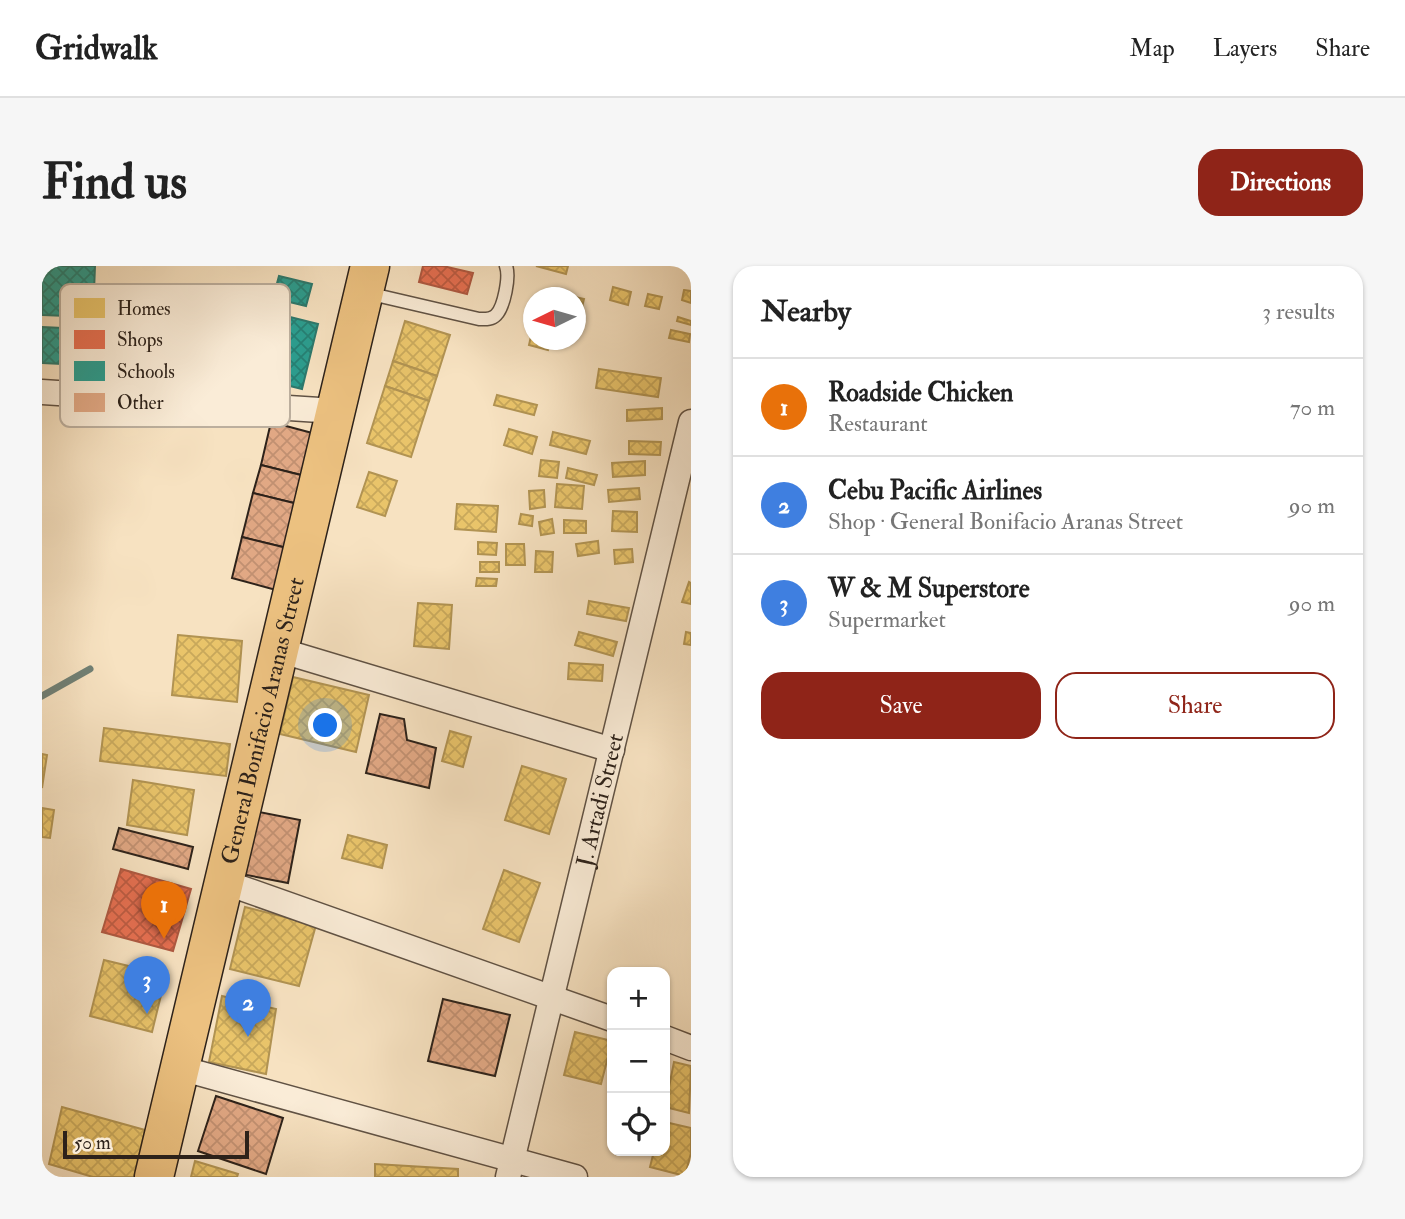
<!DOCTYPE html>
<html lang="en">
<head>
<meta charset="utf-8">
<style>
	:root { --surface:#fff; --page:#f6f6f6; --text:#222; --muted:#767676; --line:#e0e0e0; --accent:#8f2418 }
	body { margin:0; font-family:"IM FELL Double Pica",serif; background:var(--page); color:var(--text) }
	.controls { position:absolute; right:21px; bottom:21px; display:grid; overflow:hidden; border-radius:14px; box-shadow:0 2px 5px #0004 }
	.controls button { width:63px; height:63px; display:grid; place-items:center; padding:0; border:0; border-bottom:2px solid var(--line); background:var(--surface); color:var(--text); font:35px sans-serif }
	.compass { position:absolute; left:481px; top:21px; width:63px; height:63px; border-radius:50%; background:var(--surface); box-shadow:0 2px 5px #0004; rotate:265deg }
	.scale { position:absolute; left:21px; bottom:18px; width:186px; box-sizing:border-box; padding-left:7px; border:4px solid #2d221a; border-top:0; font-size:19px; line-height:24px; white-space:nowrap; color:#2d221a; -webkit-text-stroke:5px #faecd7; paint-order:stroke }
	.you { position:absolute; left:284px; top:460px; width:24px; height:24px; margin:-18px; border:5px solid #fff; border-radius:50%; background:#1a73e8; box-shadow:0 0 0 10px #1a73e833 }
	.badge { display:grid; place-items:center; width:46px; height:46px; border-radius:50%; background:var(--accent); color:#fff; font-size:23px; font-weight:700 }
	.pin { position:absolute; translate:-50% -58px; filter:drop-shadow(0 2px 4px #0008) }
	.pin::after { content:''; position:absolute; top:37px; width:24px; height:21px; background:inherit; clip-path:polygon(0 0,100% 0,50% 100%) }
	.list { margin:0; padding:0; list-style:none }
	h2 { display:flex; justify-content:space-between; align-items:center; height:91px; margin:0; padding:0 28px; font-size:30px }
	h2 small { font-size:23px; font-weight:400; color:var(--muted) }
	.list li { display:grid; grid-template-columns:46px 1fr auto; gap:21px; align-items:center; box-sizing:border-box; height:98px; padding:0 28px; border-top:2px solid var(--line) }
	.list b { display:block; font-size:26px; white-space:nowrap }
	.list p { margin:0; font-size:23px; white-space:nowrap; color:var(--muted) }
	.list em { font-size:23px; font-style:normal; color:var(--muted) }
	.actions { display:flex; gap:14px; padding:21px 28px }
	.actions a { flex:1; padding:16px 0; border:2px solid var(--accent); border-radius:21px; text-align:center; font-size:24px; color:var(--accent) }
	.actions .main { background:var(--accent); color:#fff }
	.icon { flex:none; width:38px; height:38px; fill:none; stroke:currentColor; stroke-width:2; stroke-linecap:round; stroke-linejoin:round }
	.map { position:relative; flex:none; width:649px; height:911px; overflow:hidden; border-radius:21px }
	header { display:flex; align-items:center; gap:42px; box-sizing:border-box; height:98px; padding:0 35px; background:var(--surface); border-bottom:2px solid var(--line) }
	header strong { font-size:33px }
	nav { display:flex; gap:38px; margin-inline-start:auto; font-size:24px }
	.intro { display:flex; align-items:center; justify-content:space-between; box-sizing:border-box; height:168px; padding:0 42px }
	h1 { margin:0; font-size:49px }
	.button { padding:18px 32px; border-radius:21px; background:var(--accent); color:#fff; font-size:24px; font-weight:700 }
	main { display:flex; gap:42px; padding:0 42px }
	aside { flex:1; background:var(--surface); border-radius:21px; box-shadow:0 2px 5px #0004 }
	.map>svg:first-child { display:block }
	.homes { fill:url(#homes-cross-hatch); stroke:#b19352; stroke-width:2 }
	.shops { fill:url(#shops-cross-hatch); stroke:#af5840; stroke-width:2 }
	.schools { fill:url(#schools-cross-hatch); stroke:#2b786c; stroke-width:2 }
	.lines { fill:none; stroke-linecap:round; stroke-linejoin:round }
	.stream { stroke:#708075; stroke-width:7 }
	.building { fill:url(#building-cross-hatch); stroke:#2d221a; stroke-width:2 }
	.service-casing { stroke:#605244; stroke-width:15 }
	.minor-casing { stroke:#605244; stroke-width:27 }
	.primary-casing { stroke:#2d221a; stroke-width:41 }
	.service { stroke:#faecd7; stroke-width:12 }
	.minor { stroke:#faecd7; stroke-width:24 }
	.primary { stroke:#ecc180; stroke-width:38 }
	.labels { text-anchor:middle; dominant-baseline:central; stroke-width:7; stroke-linejoin:round; paint-order:stroke }
	.street-label { font-size:23px; fill:#2d221a; stroke:#faecd7 }
	.key { fill:#faecd7; stroke:#bcaf9e; stroke-width:2 }
	.key-label { font-size:19px; fill:#2d221a }
</style>
</head>
<body>
<header>
<strong>Gridwalk</strong>
<nav><a>Map</a><a>Layers</a><a>Share</a></nav>
</header>
<div class="intro"><h1>Find us</h1><a class="button">Directions</a></div>
<main>
<div class="map">
<svg width="649" height="911" viewBox="0 0 649 911">
	<defs>
		<pattern id="homes-cross-hatch" width="8" height="8" patternUnits="userSpaceOnUse" patternTransform="scale(1.75)"><rect width="8" height="8" fill="#e9c46a"/><path d="M0 0l8 8M0 8l8-8" fill="none" stroke="#c8a85b"/></pattern>
		<pattern id="shops-cross-hatch" width="8" height="8" patternUnits="userSpaceOnUse" patternTransform="scale(1.75)"><rect width="8" height="8" fill="#e76f51"/><path d="M0 0l8 8M0 8l8-8" fill="none" stroke="#bc5b42"/></pattern>
		<pattern id="schools-cross-hatch" width="8" height="8" patternUnits="userSpaceOnUse" patternTransform="scale(1.75)"><rect width="8" height="8" fill="#2a9d8f"/><path d="M0 0l8 8M0 8l8-8" fill="none" stroke="#248074"/></pattern>
		<pattern id="building-cross-hatch" width="8" height="8" patternUnits="userSpaceOnUse" patternTransform="scale(1.75)"><rect width="8" height="8" fill="#e1a884"/><path d="M0 0l8 8M0 8l8-8" fill="none" stroke="#c19071"/></pattern>
	</defs>
	<rect width="100%" height="100%" fill="#f7e2c1"/>
	<filter id="stains"><feTurbulence type="fractalNoise" baseFrequency=".00286" numOctaves="4"/><feColorMatrix values="0 0 0 0 .2 0 0 0 0 .09 0 0 0 0 .02 0 0 0 .5 -.17"/></filter>
	<radialGradient id="worn" r=".72"><stop offset=".6" stop-color="#630" stop-opacity="0"/><stop offset="1" stop-color="#630" stop-opacity=".3"/></radialGradient>
	<!-- homes -->
	<g class="homes">
		<path d="M 494,0 L 526,0 L 524,8 Z"/>
		<path d="M 571,21 L 589,26 L 586,39 L 568,34 Z"/>
		<path d="M 642,24 L 649,25 L 649,37 L 640,34 Z"/>
		<path d="M 520,28 L 542,33 L 538,49 L 534,48 L 534,32 L 519,32 Z"/>
		<path d="M 606,28 L 620,31 L 617,43 L 603,40 Z"/>
		<path d="M 636,51 L 649,55 L 649,59 L 635,55 Z"/>
		<path d="M 363,55 L 408,69 L 395,110 L 351,95 Z"/>
		<path d="M 629,64 L 648,68 L 647,76 L 627,72 Z"/>
		<path d="M 489,70 L 492,74 L 509,75 L 506,84 L 487,79 Z"/>
		<path d="M 351,95 L 395,110 L 387,135 L 343,120 Z"/>
		<path d="M 557,103 L 619,112 L 616,131 L 554,122 Z"/>
		<path d="M 343,120 L 387,135 L 369,191 L 325,177 Z"/>
		<path d="M 455,129 L 495,139 L 492,149 L 452,139 Z"/>
		<path d="M 620,142 L 620,153 L 585,155 L 585,144 Z"/>
		<path d="M 467,163 L 495,171 L 490,188 L 462,179 Z"/>
		<path d="M 511,166 L 548,175 L 544,188 L 508,179 Z"/>
		<path d="M 587,175 L 619,176 L 618,189 L 587,188 Z"/>
		<path d="M 499,194 L 517,196 L 515,212 L 497,210 Z"/>
		<path d="M 603,195 L 603,209 L 571,211 L 570,197 Z"/>
		<path d="M 526,202 L 555,209 L 552,219 L 524,212 Z"/>
		<path d="M 327,206 L 355,215 L 343,250 L 315,241 Z"/>
		<path d="M 515,218 L 542,220 L 540,243 L 513,241 Z"/>
		<path d="M 597,222 L 598,233 L 567,236 L 566,224 Z"/>
		<path d="M 502,224 L 503,241 L 488,243 L 487,225 Z"/>
		<path d="M 415,238 L 456,240 L 454,266 L 413,263 Z"/>
		<path d="M 571,245 L 595,246 L 595,266 L 570,265 Z"/>
		<path d="M 479,248 L 491,250 L 490,260 L 477,258 Z"/>
		<path d="M 510,253 L 512,267 L 499,269 L 497,256 Z"/>
		<path d="M 522,254 L 544,255 L 544,267 L 522,267 Z"/>
		<path d="M 556,275 L 557,287 L 536,290 L 534,278 Z"/>
		<path d="M 436,276 L 455,277 L 454,289 L 436,288 Z"/>
		<path d="M 464,278 L 482,278 L 483,299 L 464,299 Z"/>
		<path d="M 590,283 L 591,296 L 573,298 L 572,284 Z"/>
		<path d="M 494,285 L 511,286 L 510,306 L 493,306 Z"/>
		<rect x="438" y="296" width="19" height="10"/>
		<path d="M 435,312 L 455,313 L 454,320 L 434,320 Z"/>
		<path d="M 647,316 L 649,317 L 649,338 L 640,336 Z"/>
		<path d="M 547,335 L 587,342 L 584,355 L 545,348 Z"/>
		<path d="M 376,337 L 410,339 L 407,383 L 372,380 Z"/>
		<path d="M 537,366 L 575,376 L 571,390 L 533,379 Z"/>
		<path d="M 644,366 L 649,367 L 649,379 L 642,378 Z"/>
		<path d="M 136,369 L 200,375 L 195,436 L 130,429 Z"/>
		<path d="M 527,397 L 561,399 L 560,415 L 526,413 Z"/>
		<path d="M 251,411 L 327,429 L 314,486 L 238,468 Z"/>
		<path d="M 62,462 L 188,478 L 184,510 L 58,495 Z"/>
		<path d="M 408,465 L 429,471 L 421,501 L 400,495 Z"/>
		<path d="M 0,488 L 5,489 L 0,522 Z"/>
		<path d="M 480,500 L 524,513 L 507,568 L 463,554 Z"/>
		<path d="M 91,514 L 152,524 L 145,569 L 85,559 Z"/>
		<path d="M 0,542 L 12,544 L 8,572 L 0,571 Z"/>
		<path d="M 306,569 L 345,579 L 340,602 L 300,592 Z"/>
		<path d="M 462,604 L 498,617 L 477,676 L 441,663 Z"/>
		<path d="M 203,641 L 274,659 L 257,720 L 188,703 Z"/>
		<path d="M 62,694 L 124,709 L 110,766 L 48,750 Z"/>
		<path d="M 180,730 L 234,743 L 224,808 L 167,796 Z"/>
		<path d="M 533,766 L 570,775 L 559,818 L 522,809 Z"/>
		<path d="M 632,796 L 649,800 L 647,847 L 623,841 Z"/>
		<path d="M 20,841 L 103,864 L 92,911 L 51,911 L 7,898 Z"/>
		<path d="M 623,856 L 649,862 L 649,887 L 643,910 L 608,901 L 612,885 L 623,885 Z"/>
		<path d="M 153,895 L 196,908 L 195,911 L 149,911 Z"/>
		<path d="M 333,898 L 416,903 L 416,911 L 333,911 Z"/>
	</g>
	<!-- shops -->
	<g class="shops">
		<path d="M 381,0 L 401,0 L 431,7 L 425,28 L 377,16 Z"/>
		<path d="M 79,603 L 149,623 L 131,685 L 60,666 Z"/>
	</g>
	<!-- schools -->
	<g class="schools">
		<path d="M 0,0 L 53,0 L 51,51 L 0,49 Z"/>
		<path d="M 237,10 L 270,18 L 264,40 L 231,32 Z"/>
		<path d="M 244,50 L 276,58 L 260,123 L 228,115 Z"/>
		<path d="M 0,61 L 83,65 L 81,101 L 0,97 Z"/>
	</g>
	<g class="lines">
		<!-- stream -->
		<path class="stream" d="M 0,430 L 48,403"/>
	</g>
	<!-- building -->
	<g class="building">
		<path d="M 229,156 L 274,168 L 263,210 L 219,199 Z"/>
		<path d="M 219,199 L 263,210 L 256,238 L 211,227 Z"/>
		<path d="M 211,227 L 256,238 L 245,282 L 200,271 Z"/>
		<path d="M 200,271 L 245,282 L 234,324 L 190,312 Z"/>
		<path d="M 338,448 L 362,453 L 365,474 L 394,482 L 387,522 L 324,507 Z"/>
		<path d="M 207,544 L 258,554 L 246,617 L 194,607 Z"/>
		<path d="M 77,562 L 151,581 L 146,603 L 71,583 Z"/>
		<path d="M 401,733 L 468,749 L 453,810 L 386,795 Z"/>
		<path d="M 174,830 L 241,852 L 224,908 L 156,885 Z"/>
	</g>
	<g class="lines">
		<defs>
			<path id="service" d="M 325,27 L 437,53 C 443,53 449,54 454,49 C 462,41 468,11 464,0"/>
			<g id="minor">
				<path d="M 0,126 L 293,145"/>
				<path d="M 237,384 L 570,484"/>
				<path d="M 182,616 L 570,753"/>
				<path d="M 623,772 L 649,782"/>
				<path d="M 138,802 L 533,911"/>
				<path id="s1" d="M 466,911 L 649,156"/>
			</g>
			<g id="primary">
				<path id="s2" d="M 112,911 L 328,0"/>
			</g>
		</defs>
		<!-- service casing -->
		<use href="#service" class="service-casing"/>
		<!-- minor casing -->
		<use href="#minor" class="minor-casing"/>
		<!-- primary casing -->
		<use href="#primary" class="primary-casing"/>
		<!-- service -->
		<use href="#service" class="service"/>
		<!-- minor -->
		<use href="#minor" class="minor"/>
		<!-- primary -->
		<use href="#primary" class="primary"/>
	</g>
	<g class="labels">
		<!-- street labels -->
		<g class="street-label">
			<text stroke="none"><textPath href="#s2" startOffset="469">General Bonifacio Aranas Street</textPath></text>
			<text stroke="none"><textPath href="#s1" startOffset="388">J. Artadi Street</textPath></text>
		</g>
	</g>
	<!-- legend -->
	<rect x="18" y="18" width="230" height="143" rx="10" class="key"/>
	<rect x="32" y="32" width="31" height="20" fill="#e9c46a"/>
	<rect x="32" y="64" width="31" height="19" fill="#e76f51"/>
	<rect x="32" y="95" width="31" height="20" fill="#2a9d8f"/>
	<rect x="32" y="127" width="31" height="19" fill="#e1a884"/>
	<g class="key-label">
		<text x="75" y="49">Homes</text>
		<text x="75" y="80">Shops</text>
		<text x="75" y="112">Schools</text>
		<text x="75" y="143">Other</text>
	</g>
	<rect width="100%" height="100%" filter="url(#stains)"/>
	<rect width="100%" height="100%" fill="url(#worn)"/>
</svg>
<div class="controls">
<button>+</button>
<button>−</button>
<button><svg class="icon" aria-label="locate" viewBox="0 0 24 24"><circle cx="12" cy="12" r="6"/><path d="M12 2v4M12 18v4M2 12h4M18 12h4"/></svg></button>
</div>
<svg class="compass" viewBox="-18 -18 36 36"><path d="M0-13l5 13h-10z" fill="#e53935"/><path d="M0 13l5-13h-10z" fill="#767676"/></svg>
<div class="scale">50 m</div>
<div class="you"></div>
<div class="pin badge" style="left:122px;top:673px;background:#e8710a">1</div>
<div class="pin badge" style="left:206px;top:771px;background:#3f7fe0">2</div>
<div class="pin badge" style="left:105px;top:748px;background:#3f7fe0">3</div>
</div>
<aside>
<h2>Nearby<small>3 results</small></h2>
<ul class="list">
<li><span class="badge" style="background:#e8710a">1</span><div><b>Roadside Chicken</b><p>Restaurant</p></div><em>70 m</em></li>
<li><span class="badge" style="background:#3f7fe0">2</span><div><b>Cebu Pacific Airlines</b><p>Shop · General Bonifacio Aranas Street</p></div><em>90 m</em></li>
<li><span class="badge" style="background:#3f7fe0">3</span><div><b>W &amp; M Superstore</b><p>Supermarket</p></div><em>90 m</em></li>
</ul>
<div class="actions"><a class="main">Save</a><a>Share</a></div>
</aside>
</main>
</body>
</html>
